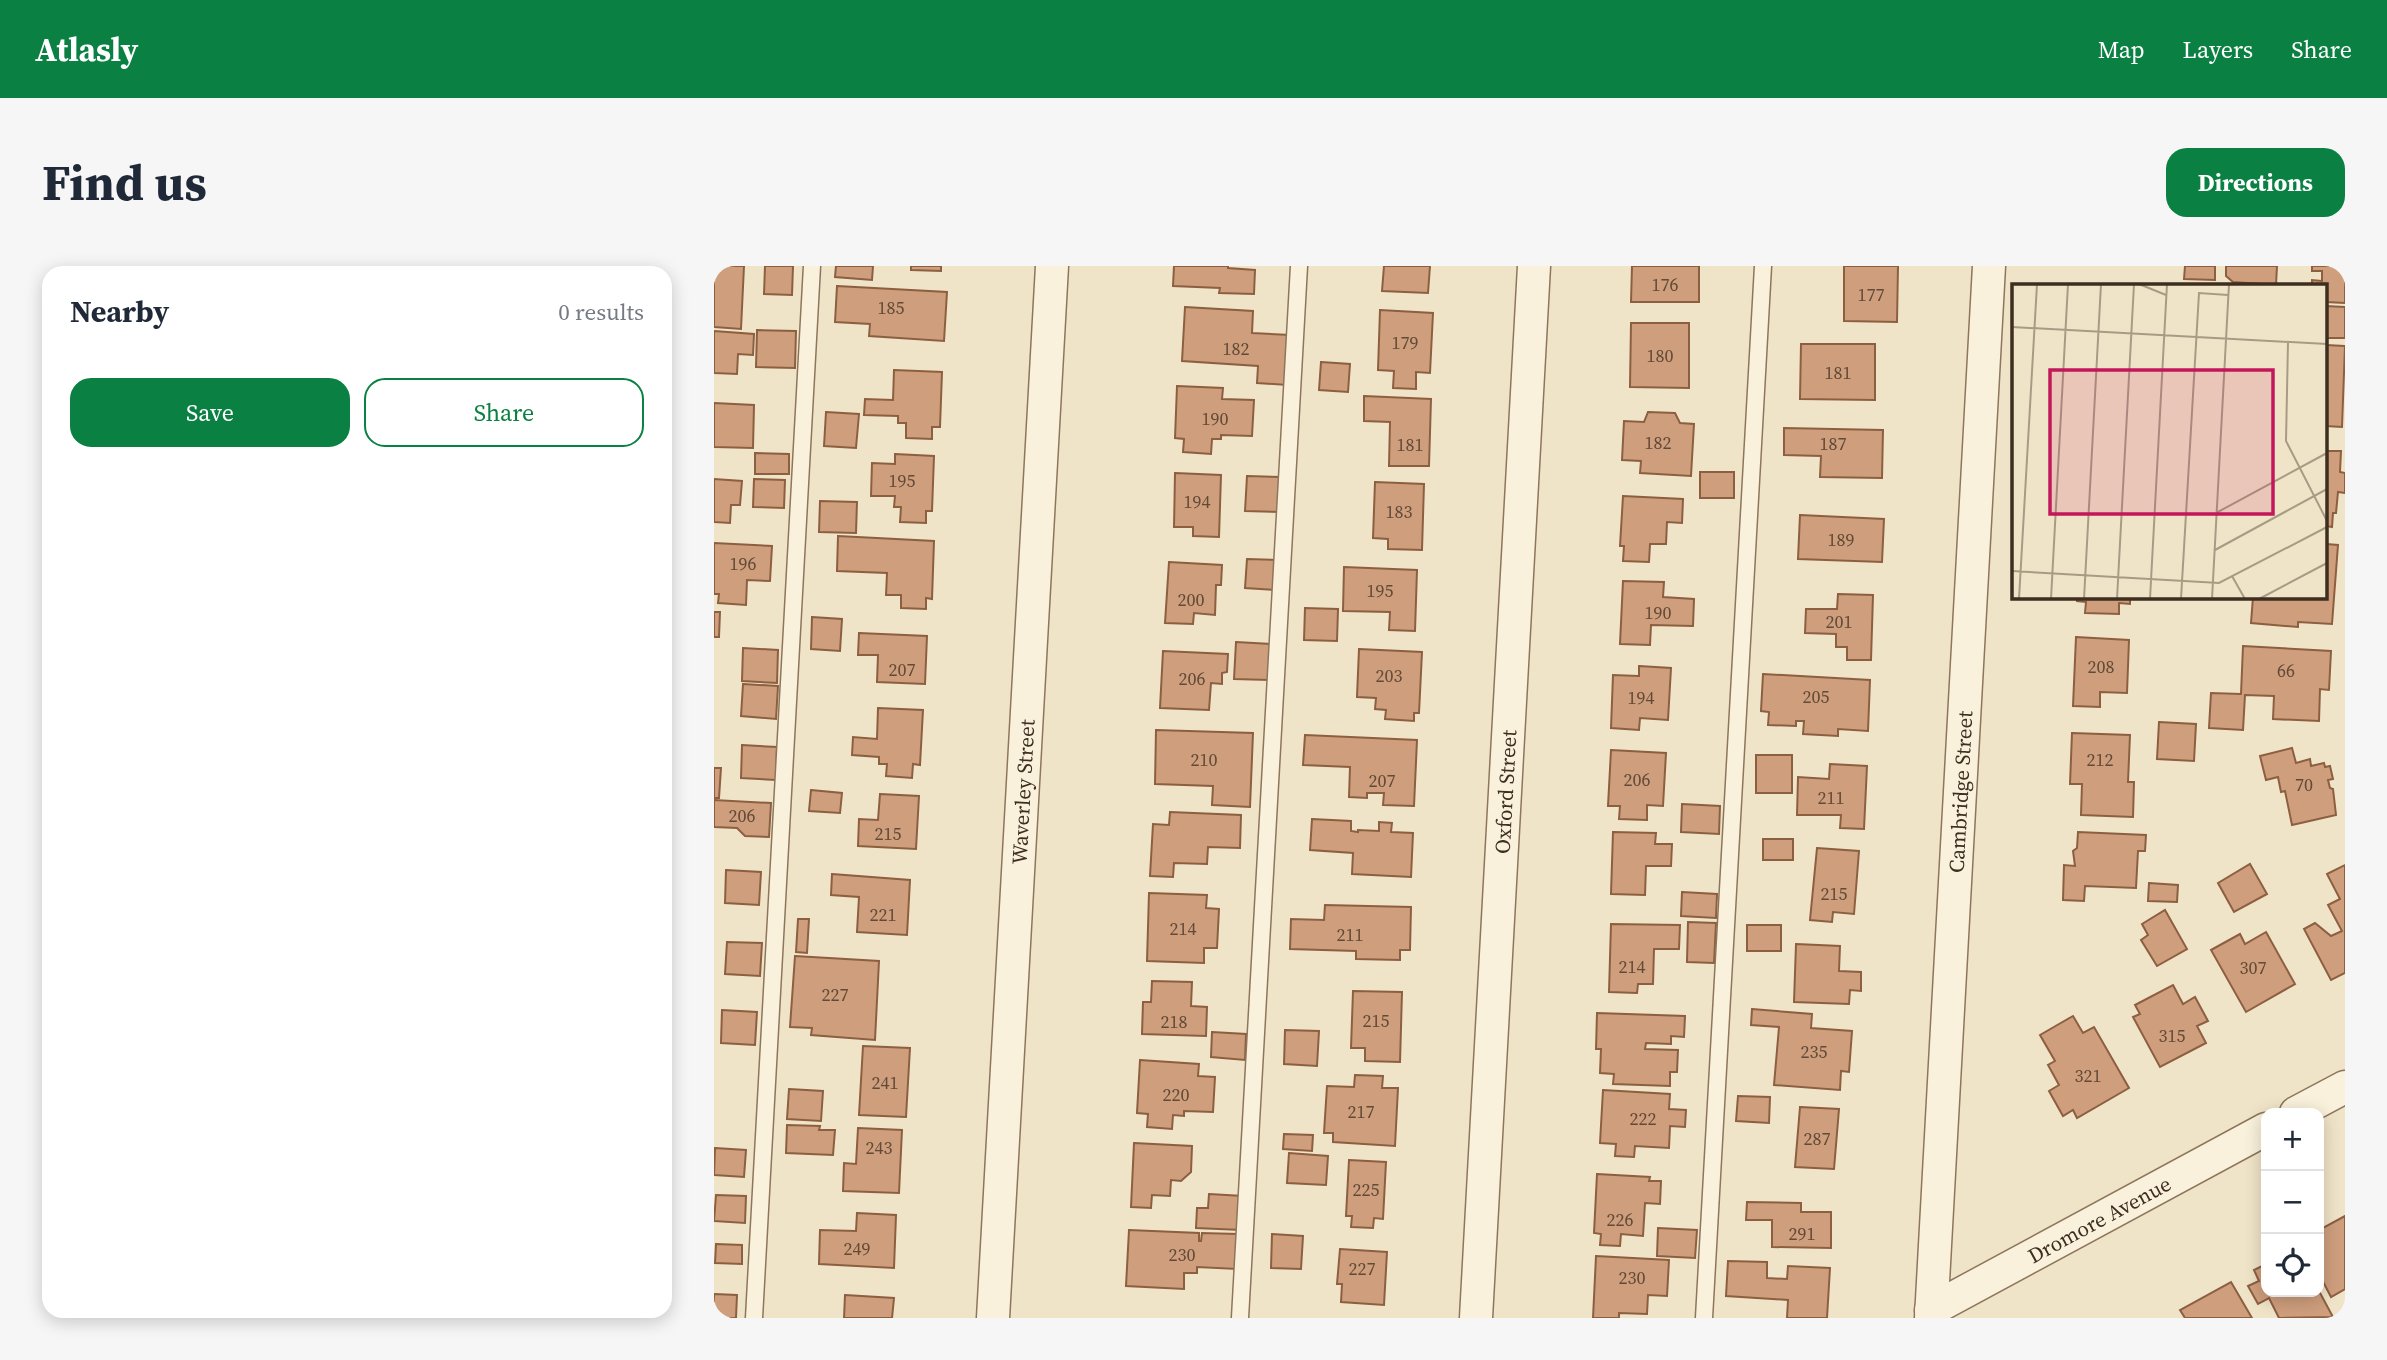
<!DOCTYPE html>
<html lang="en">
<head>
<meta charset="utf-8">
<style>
	:root { --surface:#fff; --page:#f6f6f7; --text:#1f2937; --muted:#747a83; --line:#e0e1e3; --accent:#0b8043 }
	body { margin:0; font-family:"Source Serif 4",serif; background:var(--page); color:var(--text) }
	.controls { position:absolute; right:21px; bottom:21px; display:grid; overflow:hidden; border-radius:14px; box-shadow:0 4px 18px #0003 }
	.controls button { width:63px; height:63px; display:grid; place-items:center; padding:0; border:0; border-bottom:2px solid var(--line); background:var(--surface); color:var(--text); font:35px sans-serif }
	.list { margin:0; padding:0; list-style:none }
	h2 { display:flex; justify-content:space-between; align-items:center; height:91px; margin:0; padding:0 28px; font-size:30px }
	h2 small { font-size:23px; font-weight:400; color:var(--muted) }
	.actions { display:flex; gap:14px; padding:21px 28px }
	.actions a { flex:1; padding:16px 0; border:2px solid var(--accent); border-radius:21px; text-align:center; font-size:24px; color:var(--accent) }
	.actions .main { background:var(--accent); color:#fff }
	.icon { flex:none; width:38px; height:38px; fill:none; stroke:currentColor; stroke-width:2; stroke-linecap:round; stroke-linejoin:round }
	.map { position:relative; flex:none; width:1631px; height:1052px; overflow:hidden; border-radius:21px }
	header { display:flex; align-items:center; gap:42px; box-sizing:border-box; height:98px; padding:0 35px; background:var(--accent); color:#fff }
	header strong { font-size:33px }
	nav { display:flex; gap:38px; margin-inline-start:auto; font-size:24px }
	.intro { display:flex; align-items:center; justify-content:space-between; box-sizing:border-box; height:168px; padding:0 42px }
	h1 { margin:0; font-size:49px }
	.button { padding:18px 32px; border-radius:21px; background:var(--accent); color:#fff; font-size:24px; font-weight:700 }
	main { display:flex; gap:42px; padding:0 42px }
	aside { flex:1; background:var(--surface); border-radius:21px; box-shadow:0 4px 18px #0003 }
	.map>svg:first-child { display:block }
	.building { fill:#cf9f7d; stroke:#8d5f41; stroke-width:2 }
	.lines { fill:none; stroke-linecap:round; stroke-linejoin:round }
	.lane-casing { stroke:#8d765c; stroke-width:19 }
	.street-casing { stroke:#8d765c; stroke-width:35 }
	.lane { stroke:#faf1dc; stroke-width:16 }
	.street { stroke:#faf1dc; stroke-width:32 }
	.labels { text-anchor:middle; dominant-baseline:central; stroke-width:5; stroke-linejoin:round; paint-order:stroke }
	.number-label { font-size:18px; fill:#624a37 }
	.street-label { font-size:21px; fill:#3d2e20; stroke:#f7eed8 }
	.inset-road { fill:none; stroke:#a89b85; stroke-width:2 }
	.view { fill:#c2185b; fill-opacity:0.15; stroke:#c2185b; stroke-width:3.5 }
	.inset-edge { fill:none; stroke:#3d2e20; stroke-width:3.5 }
</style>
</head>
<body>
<header>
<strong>Atlasly</strong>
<nav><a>Map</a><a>Layers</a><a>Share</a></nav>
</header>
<div class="intro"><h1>Find us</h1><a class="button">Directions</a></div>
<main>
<aside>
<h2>Nearby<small>0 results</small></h2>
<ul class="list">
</ul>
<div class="actions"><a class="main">Save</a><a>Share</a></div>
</aside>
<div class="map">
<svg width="1631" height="1052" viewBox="0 0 1631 1052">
	<rect width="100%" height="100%" fill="#f0e4c8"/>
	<!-- building -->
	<g class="building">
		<path d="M 0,0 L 30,0 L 27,63 L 0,61 Z"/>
		<path d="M 51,0 L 79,0 L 78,29 L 50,28 Z"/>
		<path d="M 122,0 L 159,0 L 158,14 L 121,11 Z"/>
		<path d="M 197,0 L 227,0 L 227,5 L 197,4 Z"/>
		<path d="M 460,0 L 514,0 L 514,2 L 541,4 L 540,28 L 505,27 L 506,22 L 459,20 Z"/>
		<path d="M 670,0 L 716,0 L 714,27 L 668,25 Z"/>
		<path d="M 918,0 L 985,0 L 985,36 L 917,36 Z"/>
		<path d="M 1130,0 L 1184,0 L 1183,56 L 1130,55 Z"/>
		<path d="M 1471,0 L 1501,0 L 1501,14 L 1470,13 Z"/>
		<path d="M 1512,0 L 1563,0 L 1562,19 L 1519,16 L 1512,10 Z"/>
		<path d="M 1598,0 L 1631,0 L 1631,37 L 1612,36 L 1612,19 L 1598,19 L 1598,14 L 1608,15 L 1608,5 L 1598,5 Z"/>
		<path d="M 123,20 L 233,26 L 230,75 L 155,70 L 156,58 L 121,56 Z"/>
		<path d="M 1612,40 L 1631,41 L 1631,72 L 1612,72 Z"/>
		<path d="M 471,41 L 539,45 L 538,67 L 576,69 L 573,119 L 543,117 L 544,100 L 468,95 Z"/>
		<path d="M 666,44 L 719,47 L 716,107 L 702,106 L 702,123 L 679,122 L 680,105 L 664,104 Z"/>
		<path d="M 917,57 L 975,57 L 975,122 L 916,121 Z"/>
		<path d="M 43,64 L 82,65 L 81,102 L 42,101 Z"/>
		<path d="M 0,65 L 40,68 L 39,89 L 24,88 L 23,108 L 0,107 Z"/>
		<path d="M 1087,78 L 1161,78 L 1161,134 L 1086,133 Z"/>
		<path d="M 1612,79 L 1631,80 L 1628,161 L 1612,160 Z"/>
		<path d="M 607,96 L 636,98 L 634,126 L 605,124 Z"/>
		<path d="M 180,104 L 228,106 L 226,161 L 218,161 L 218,173 L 192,172 L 192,157 L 184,157 L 184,150 L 150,149 L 151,133 L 179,134 Z"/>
		<path d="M 463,120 L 509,122 L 508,133 L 540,134 L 538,170 L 507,169 L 507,173 L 498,173 L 497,188 L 469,186 L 470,173 L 461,172 Z"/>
		<path d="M 650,130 L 717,133 L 715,200 L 675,200 L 676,156 L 650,155 Z"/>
		<path d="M 0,137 L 40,139 L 39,182 L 0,181 Z"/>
		<path d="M 112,146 L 145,148 L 142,182 L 110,180 Z"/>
		<path d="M 934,146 L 961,147 L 966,157 L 980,158 L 977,210 L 926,207 L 927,195 L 908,194 L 910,155 L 930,156 Z"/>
		<path d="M 1070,162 L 1169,164 L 1168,212 L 1106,211 L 1107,190 L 1070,189 Z"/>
		<path d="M 1612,185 L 1627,185 L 1626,206 L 1631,207 L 1631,227 L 1624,226 L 1622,247 L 1619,247 L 1618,261 L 1612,260 Z"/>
		<path d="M 41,187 L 75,188 L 75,208 L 41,208 Z"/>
		<path d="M 181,188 L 220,190 L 218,245 L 212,245 L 212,257 L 186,256 L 187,241 L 180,241 L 181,230 L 157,230 L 158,197 L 181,198 Z"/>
		<rect x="986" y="206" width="34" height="26"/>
		<path d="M 461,207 L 507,209 L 505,271 L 479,270 L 479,261 L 460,261 Z"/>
		<path d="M 533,210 L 569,211 L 567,246 L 531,245 Z"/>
		<path d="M 0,213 L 28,215 L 26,239 L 17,239 L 16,257 L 0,256 Z"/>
		<path d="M 40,213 L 71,214 L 70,242 L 39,241 Z"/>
		<path d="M 661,216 L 710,218 L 708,284 L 674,283 L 674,273 L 659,272 Z"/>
		<path d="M 909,230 L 969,233 L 968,257 L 953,256 L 952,278 L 936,278 L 935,296 L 909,295 L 910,280 L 906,280 Z"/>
		<path d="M 106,235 L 143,236 L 142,267 L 105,266 Z"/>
		<path d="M 1086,249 L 1170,253 L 1168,296 L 1084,293 Z"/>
		<path d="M 124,270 L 220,275 L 218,333 L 212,332 L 212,343 L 187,342 L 187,329 L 172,329 L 173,307 L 123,305 Z"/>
		<path d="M 0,277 L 58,280 L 56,315 L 33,314 L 32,339 L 4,337 L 5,328 L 0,328 Z"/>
		<path d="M 1612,278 L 1624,279 L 1618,358 L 1584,356 L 1584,361 L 1537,357 L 1539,331 L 1612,331 Z"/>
		<path d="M 533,293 L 563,294 L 561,324 L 531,322 Z"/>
		<path d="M 455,296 L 508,299 L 507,319 L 502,319 L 501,349 L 480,347 L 479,358 L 451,357 Z"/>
		<path d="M 630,301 L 703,304 L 701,365 L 675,364 L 676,346 L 629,345 Z"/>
		<path d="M 909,315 L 950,316 L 949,331 L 980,333 L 979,360 L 937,359 L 936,379 L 906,378 Z"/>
		<path d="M 1124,328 L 1159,329 L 1157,394 L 1133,394 L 1133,381 L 1122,381 L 1122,368 L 1091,367 L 1092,343 L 1123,343 Z"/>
		<path d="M 1363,331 L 1416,331 L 1416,338 L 1405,337 L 1405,348 L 1371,347 L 1372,336 L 1363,335 Z"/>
		<path d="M 591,342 L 624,343 L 623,375 L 590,374 Z"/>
		<path d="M 0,346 L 6,346 L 5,371 L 0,371 Z"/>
		<path d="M 98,351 L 128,353 L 126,385 L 97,383 Z"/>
		<path d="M 145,367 L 213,370 L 211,418 L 163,416 L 164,389 L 144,389 Z"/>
		<path d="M 1362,371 L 1415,374 L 1413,427 L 1386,426 L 1386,441 L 1359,440 Z"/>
		<path d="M 522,376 L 557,378 L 555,414 L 520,413 Z"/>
		<path d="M 1529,380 L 1617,385 L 1615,424 L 1606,423 L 1605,455 L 1559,453 L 1560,430 L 1531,429 L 1529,464 L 1495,462 L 1497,427 L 1527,428 Z"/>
		<path d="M 29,382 L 64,384 L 63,417 L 28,415 Z"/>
		<path d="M 645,383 L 708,386 L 705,447 L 700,447 L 700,455 L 671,453 L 672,444 L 661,443 L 662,432 L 643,431 Z"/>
		<path d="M 449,385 L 514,388 L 513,406 L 508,407 L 508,418 L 497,417 L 495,444 L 446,442 Z"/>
		<path d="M 925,400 L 957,402 L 954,454 L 926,452 L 925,464 L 897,462 L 899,409 L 925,410 Z"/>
		<path d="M 1049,408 L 1156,414 L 1154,465 L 1124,463 L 1124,470 L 1089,468 L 1090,455 L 1082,455 L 1082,460 L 1054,459 L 1055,446 L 1047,445 Z"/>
		<path d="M 29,418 L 64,420 L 62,453 L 27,450 Z"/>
		<path d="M 164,442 L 209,444 L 206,499 L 199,498 L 198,512 L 172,510 L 173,498 L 165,498 L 165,491 L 138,489 L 139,471 L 163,473 Z"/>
		<path d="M 1445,456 L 1482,458 L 1480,495 L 1443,493 Z"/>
		<path d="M 442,464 L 539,467 L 536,541 L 498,539 L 499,520 L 441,518 Z"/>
		<path d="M 1358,467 L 1416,469 L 1414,516 L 1420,516 L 1419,551 L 1367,549 L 1368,518 L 1356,518 Z"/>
		<path d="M 591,469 L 703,474 L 700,540 L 669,539 L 670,527 L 653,527 L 653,532 L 635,531 L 636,501 L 589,499 Z"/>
		<path d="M 28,479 L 63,481 L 62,514 L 27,512 Z"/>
		<path d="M 1578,482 L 1582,497 L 1596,493 L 1597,500 L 1610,497 L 1611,501 L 1616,500 L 1619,513 L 1614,514 L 1616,522 L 1619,523 L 1622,549 L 1578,559 L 1571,525 L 1567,526 L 1564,511 L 1552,514 L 1546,490 Z"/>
		<path d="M 897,484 L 952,487 L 949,540 L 933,539 L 933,554 L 905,553 L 906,540 L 894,540 Z"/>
		<rect x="1042" y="489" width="36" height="38"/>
		<path d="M 1116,498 L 1153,500 L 1150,563 L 1126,562 L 1127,549 L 1083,549 L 1084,511 L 1115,513 Z"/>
		<path d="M 0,502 L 7,502 L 5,532 L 0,532 Z"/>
		<path d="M 97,524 L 128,527 L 126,547 L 95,545 Z"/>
		<path d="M 166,528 L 205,530 L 202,583 L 144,580 L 145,553 L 164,554 Z"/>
		<path d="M 0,534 L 57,537 L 55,571 L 31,570 L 23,562 L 0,561 Z"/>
		<path d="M 968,538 L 1006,540 L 1005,568 L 967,566 Z"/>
		<path d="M 456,546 L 527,549 L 526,582 L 494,581 L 493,598 L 460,597 L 459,611 L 436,610 L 439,558 L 455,559 Z"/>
		<path d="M 598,553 L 637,555 L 637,565 L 644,566 L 644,564 L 665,565 L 665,556 L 678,557 L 677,566 L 699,567 L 697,611 L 638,608 L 639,587 L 596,584 Z"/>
		<path d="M 899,566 L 942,567 L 941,578 L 958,578 L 957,600 L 932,600 L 931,629 L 897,628 Z"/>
		<path d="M 1364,566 L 1432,569 L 1431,585 L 1424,585 L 1422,622 L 1371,620 L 1370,635 L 1349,634 L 1350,599 L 1361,600 L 1359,585 L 1363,582 Z"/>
		<rect x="1049" y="573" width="30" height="21"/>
		<path d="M 1103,582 L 1145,585 L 1140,648 L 1119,646 L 1118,656 L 1096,654 Z"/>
		<path d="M 1536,598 L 1553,628 L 1520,646 L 1504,617 Z"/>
		<path d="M 1631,599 L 1631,707 L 1617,714 L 1590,663 L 1601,657 L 1617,670 L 1628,665 L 1614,639 L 1626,633 L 1613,608 Z"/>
		<path d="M 12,604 L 47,606 L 45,639 L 11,637 Z"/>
		<path d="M 118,608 L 196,614 L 193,669 L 143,666 L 145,631 L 117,629 Z"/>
		<path d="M 1435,617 L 1464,619 L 1463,636 L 1434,635 Z"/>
		<path d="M 968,626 L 1003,628 L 1002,652 L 967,650 Z"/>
		<path d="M 435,627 L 493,629 L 492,642 L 505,643 L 503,682 L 490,682 L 490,697 L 433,695 Z"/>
		<path d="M 611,639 L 697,641 L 696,684 L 686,684 L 686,694 L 642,693 L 642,685 L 576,683 L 577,653 L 610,654 Z"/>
		<path d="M 1451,644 L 1473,683 L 1443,700 L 1427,674 L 1434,669 L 1428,658 Z"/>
		<path d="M 84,653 L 95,653 L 93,687 L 82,686 Z"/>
		<path d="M 974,656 L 1002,657 L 1000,697 L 973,696 Z"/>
		<path d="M 897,658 L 966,659 L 965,683 L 940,683 L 939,718 L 924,718 L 923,727 L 895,726 Z"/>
		<rect x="1033" y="659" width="34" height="26"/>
		<path d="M 1552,666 L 1581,718 L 1532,746 L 1497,684 L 1526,668 L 1531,678 Z"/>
		<path d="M 13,676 L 48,677 L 46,710 L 11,708 Z"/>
		<path d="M 1082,678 L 1126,680 L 1125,705 L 1147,706 L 1147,725 L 1136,724 L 1135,738 L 1080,736 Z"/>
		<path d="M 81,690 L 165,695 L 161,774 L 97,769 L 98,762 L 76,761 Z"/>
		<path d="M 438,715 L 478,716 L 477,740 L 493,741 L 492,770 L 428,768 L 429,736 L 437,736 Z"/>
		<path d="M 1459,719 L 1469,738 L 1481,731 L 1494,755 L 1483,760 L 1492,777 L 1446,801 L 1419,751 L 1426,748 L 1421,739 Z"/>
		<path d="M 639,725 L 688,726 L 686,796 L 651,795 L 651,782 L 637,782 Z"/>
		<path d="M 1038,743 L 1098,748 L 1097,762 L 1138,765 L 1135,806 L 1127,805 L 1126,824 L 1060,819 L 1065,761 L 1037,759 Z"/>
		<path d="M 8,744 L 43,746 L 41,779 L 7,777 Z"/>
		<path d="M 883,747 L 971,750 L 970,771 L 957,770 L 957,778 L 932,777 L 931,783 L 964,784 L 963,806 L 956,806 L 956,820 L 899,818 L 900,808 L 886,807 L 887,783 L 882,783 Z"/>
		<path d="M 1359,750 L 1369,767 L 1380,761 L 1415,822 L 1363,852 L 1359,844 L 1349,850 L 1335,825 L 1345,819 L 1334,799 L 1341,795 L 1326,769 Z"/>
		<path d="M 571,764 L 605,765 L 603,800 L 570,798 Z"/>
		<path d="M 498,766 L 532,768 L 531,794 L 497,791 Z"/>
		<path d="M 149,780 L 196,782 L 192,851 L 145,849 Z"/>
		<path d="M 426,794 L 485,798 L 484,810 L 501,811 L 499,846 L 470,845 L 470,850 L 459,849 L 458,863 L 433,861 L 434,848 L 423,847 Z"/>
		<path d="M 641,809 L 669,810 L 668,822 L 684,822 L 681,880 L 619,876 L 619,867 L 610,867 L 613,820 L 640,821 Z"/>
		<path d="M 75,823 L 109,825 L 107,855 L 73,853 Z"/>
		<path d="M 889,824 L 956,828 L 955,843 L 972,844 L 971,861 L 956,860 L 955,882 L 921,880 L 920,891 L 901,890 L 902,878 L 886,877 Z"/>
		<path d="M 1024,830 L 1056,831 L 1055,857 L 1022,855 Z"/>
		<path d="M 1086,841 L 1125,843 L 1120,903 L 1081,901 Z"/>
		<path d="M 73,859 L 106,860 L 105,864 L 121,864 L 119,889 L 72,887 Z"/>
		<path d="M 144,862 L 188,864 L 185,927 L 129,925 L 130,897 L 142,898 Z"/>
		<path d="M 570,868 L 599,869 L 598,885 L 569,883 Z"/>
		<path d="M 420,877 L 478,880 L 477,906 L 467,915 L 457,914 L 456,930 L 438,929 L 437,942 L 417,941 Z"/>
		<path d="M 1,882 L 32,884 L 30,911 L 0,909 Z"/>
		<path d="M 575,887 L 614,890 L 612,919 L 573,917 Z"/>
		<path d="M 635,894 L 672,896 L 669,953 L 660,952 L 659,962 L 637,961 L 638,950 L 632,950 Z"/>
		<path d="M 883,908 L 936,911 L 935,915 L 947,915 L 946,938 L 931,937 L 929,970 L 907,968 L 906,980 L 886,979 L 887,968 L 880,967 Z"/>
		<path d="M 495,928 L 529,930 L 527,964 L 482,962 L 483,942 L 494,942 Z"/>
		<path d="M 2,929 L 32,930 L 31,957 L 0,955 Z"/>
		<path d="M 1033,936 L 1087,937 L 1087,946 L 1117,946 L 1117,982 L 1058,981 L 1058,954 L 1032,954 Z"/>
		<path d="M 143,947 L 182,949 L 180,1002 L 105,998 L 106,964 L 142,965 Z"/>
		<path d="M 1631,950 L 1631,1023 L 1617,1031 L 1605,1008 L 1605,964 Z"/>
		<path d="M 944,962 L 983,964 L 981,992 L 943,990 Z"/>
		<path d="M 415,964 L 485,967 L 485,975 L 487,975 L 488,967 L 524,968 L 523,1003 L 483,1001 L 483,1007 L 470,1007 L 470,1023 L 412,1020 Z"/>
		<path d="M 558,968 L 589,970 L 587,1003 L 557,1002 Z"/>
		<path d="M 2,978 L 28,979 L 28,998 L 1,997 Z"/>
		<path d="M 626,983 L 673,986 L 670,1039 L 627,1036 L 628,1018 L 623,1018 Z"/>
		<path d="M 882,990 L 955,994 L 953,1030 L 934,1029 L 933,1048 L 905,1047 L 905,1052 L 879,1052 Z"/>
		<path d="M 1014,995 L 1053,996 L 1053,1012 L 1073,1013 L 1074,1000 L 1116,1002 L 1113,1052 L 1073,1052 L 1074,1034 L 1012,1030 Z"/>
		<path d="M 1552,998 L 1552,1026 L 1605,1025 L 1619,1051 L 1565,1052 L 1555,1032 L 1544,1038 L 1534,1020 L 1545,1015 L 1540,1004 Z"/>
		<path d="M 1517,1016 L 1538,1052 L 1471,1052 L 1466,1044 Z"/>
		<path d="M 0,1028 L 23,1029 L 22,1052 L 0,1052 Z"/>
		<path d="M 131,1029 L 180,1032 L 178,1052 L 130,1052 Z"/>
	</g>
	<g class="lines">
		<defs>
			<g id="lane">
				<path d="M 40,1052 L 98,0"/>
				<path d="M 526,1052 L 585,0"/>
				<path d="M 990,1052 L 1049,0"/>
			</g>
			<g id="street">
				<path d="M 1582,847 L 1631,821"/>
				<path id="s1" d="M 1217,1044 L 1552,863"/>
				<path id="s2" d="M 279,1052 L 338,0"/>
				<path id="s3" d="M 762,1052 L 820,0"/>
				<path id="s4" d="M 1217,1052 L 1275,0"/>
			</g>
		</defs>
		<!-- lane casing -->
		<use href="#lane" class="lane-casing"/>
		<!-- street casing -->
		<use href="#street" class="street-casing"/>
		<!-- lane -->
		<use href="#lane" class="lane"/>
		<!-- street -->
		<use href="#street" class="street"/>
	</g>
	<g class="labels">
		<!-- number labels -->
		<g class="number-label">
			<text x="951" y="18">176</text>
			<text x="1157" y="28">177</text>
			<text x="177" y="41">185</text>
			<text x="691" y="76">179</text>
			<text x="522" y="82">182</text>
			<text x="946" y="89">180</text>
			<text x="1124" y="106">181</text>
			<text x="501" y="152">190</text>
			<text x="944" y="176">182</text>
			<text x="1119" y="177">187</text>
			<text x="696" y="178">181</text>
			<text x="188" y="214">195</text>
			<text x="483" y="235">194</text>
			<text x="685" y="245">183</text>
			<text x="1127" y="273">189</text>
			<text x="29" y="297">196</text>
			<text x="666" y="324">195</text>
			<text x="477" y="333">200</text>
			<text x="944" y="346">190</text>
			<text x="1125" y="355">201</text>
			<text x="1387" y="400">208</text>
			<text x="188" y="403">207</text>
			<text x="1572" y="404">66</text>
			<text x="675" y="409">203</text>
			<text x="478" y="412">206</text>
			<text x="1102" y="430">205</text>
			<text x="927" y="431">194</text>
			<text x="490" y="493">210</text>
			<text x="1386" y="493">212</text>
			<text x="923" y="513">206</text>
			<text x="668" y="514">207</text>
			<text x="1590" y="518">70</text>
			<text x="1117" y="531">211</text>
			<text x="28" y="549">206</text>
			<text x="174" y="567">215</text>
			<text x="1120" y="627">215</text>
			<text x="169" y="648">221</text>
			<text x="469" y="662">214</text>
			<text x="636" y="668">211</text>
			<text x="918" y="700">214</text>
			<text x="1539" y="701">307</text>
			<text x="121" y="728">227</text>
			<text x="662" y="754">215</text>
			<text x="460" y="755">218</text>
			<text x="1458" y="769">315</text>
			<text x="1100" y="785">235</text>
			<text x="1374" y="809">321</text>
			<text x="171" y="816">241</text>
			<text x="462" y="828">220</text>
			<text x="647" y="845">217</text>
			<text x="929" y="852">222</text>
			<text x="1103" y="872">287</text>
			<text x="165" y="881">243</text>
			<text x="652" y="923">225</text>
			<text x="906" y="953">226</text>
			<text x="1088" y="967">291</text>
			<text x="143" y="982">249</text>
			<text x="468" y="988">230</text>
			<text x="648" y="1002">227</text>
			<text x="918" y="1011">230</text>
		</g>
		<!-- street labels -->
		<g class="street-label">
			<text stroke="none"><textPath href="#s2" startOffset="527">Waverley Street</textPath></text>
			<text stroke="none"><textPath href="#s3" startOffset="527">Oxford Street</textPath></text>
			<text stroke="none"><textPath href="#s4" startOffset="527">Cambridge Street</textPath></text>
			<text stroke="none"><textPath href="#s1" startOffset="191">Dromore Avenue</textPath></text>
		</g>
	</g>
	<!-- overview -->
	<g transform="translate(1298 18)">
		<rect width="315" height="315" fill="#f0e4c8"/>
		<path class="inset-road" d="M 127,0 L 154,11M 0,43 L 315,60M 276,58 L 274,157 L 315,237M 204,229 L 315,169M 203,266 L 315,205M 0,287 L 207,299 L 315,243M 220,292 L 233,315M 7,315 L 25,0M 39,315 L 56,0M 72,315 L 89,0M 105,315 L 122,0M 138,315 L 155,0M 169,315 L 187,9 L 216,11M 200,315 L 217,0M 247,315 L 315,279"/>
		<path class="view" d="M 38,86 L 261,86 L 261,230 L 38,230 Z"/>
		<rect width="315" height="315" class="inset-edge"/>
	</g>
</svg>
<div class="controls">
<button>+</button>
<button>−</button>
<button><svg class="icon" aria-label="locate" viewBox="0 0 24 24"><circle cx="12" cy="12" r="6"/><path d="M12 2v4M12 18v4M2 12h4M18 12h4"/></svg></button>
</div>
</div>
</main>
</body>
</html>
